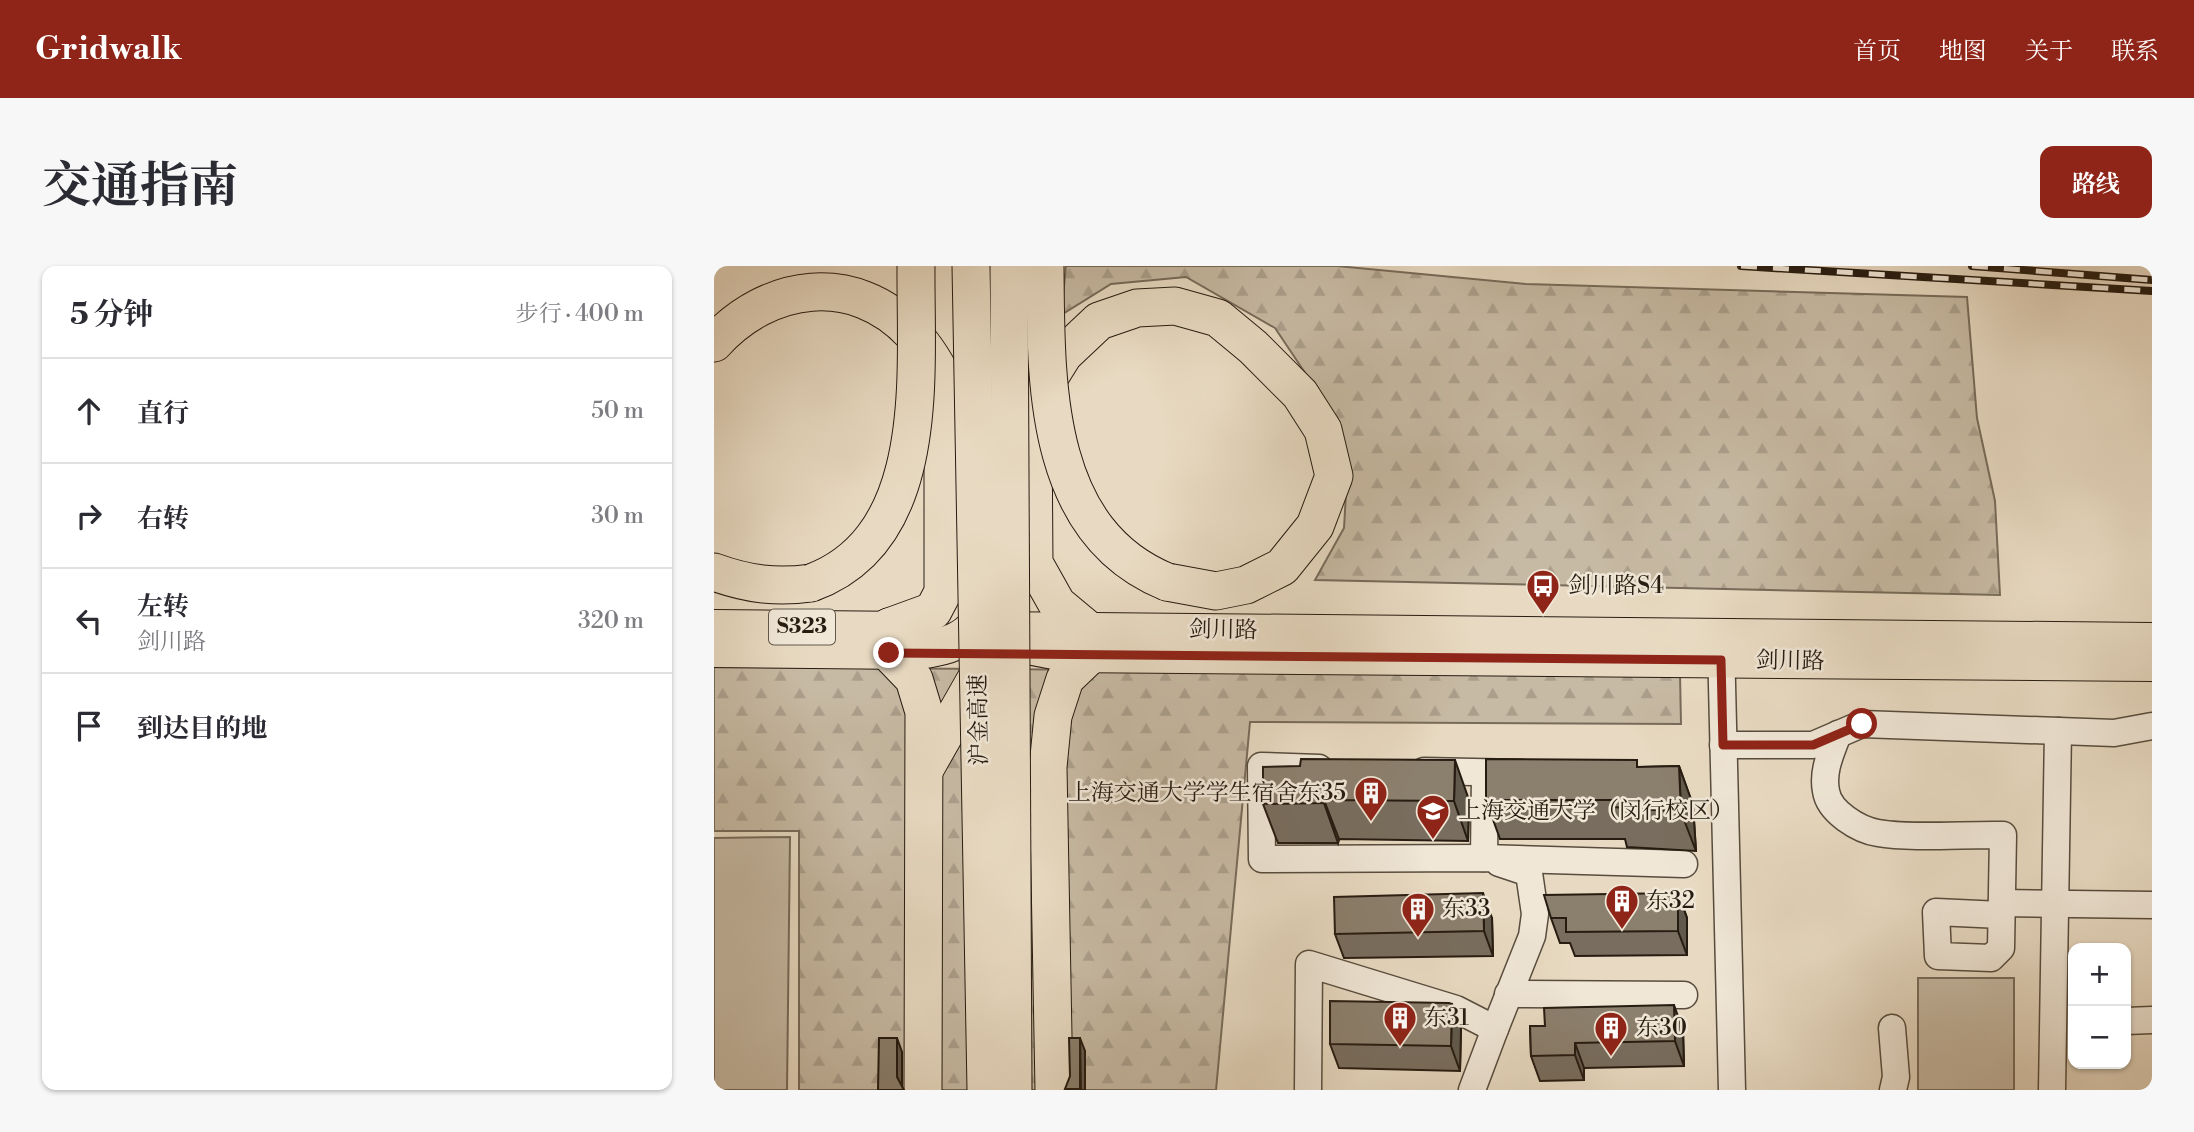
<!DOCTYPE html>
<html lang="zh">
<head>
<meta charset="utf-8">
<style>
	:root { --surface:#fff; --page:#f7f7f7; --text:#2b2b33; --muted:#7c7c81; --line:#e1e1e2; --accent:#8f2418 }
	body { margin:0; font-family:"Libre Bodoni","Noto Serif SC",serif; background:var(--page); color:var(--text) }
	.controls { position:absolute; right:21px; bottom:21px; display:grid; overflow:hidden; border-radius:14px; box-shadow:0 2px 5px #0004 }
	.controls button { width:63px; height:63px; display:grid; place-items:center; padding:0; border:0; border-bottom:2px solid var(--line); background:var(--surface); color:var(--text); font:35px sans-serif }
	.stop { position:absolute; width:21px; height:21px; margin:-16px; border:5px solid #8f2418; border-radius:50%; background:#fff }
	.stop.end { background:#8f2418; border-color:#fff; box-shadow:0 2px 7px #0008 }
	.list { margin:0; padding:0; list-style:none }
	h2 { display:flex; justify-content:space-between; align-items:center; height:91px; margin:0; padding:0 28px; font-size:30px }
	h2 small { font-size:23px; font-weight:400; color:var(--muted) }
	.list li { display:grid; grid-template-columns:46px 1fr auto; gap:21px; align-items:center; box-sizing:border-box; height:105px; padding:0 28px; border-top:2px solid var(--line) }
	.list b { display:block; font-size:26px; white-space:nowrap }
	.list p { margin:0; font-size:23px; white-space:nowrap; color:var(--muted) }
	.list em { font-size:23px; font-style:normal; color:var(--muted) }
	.icon { flex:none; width:38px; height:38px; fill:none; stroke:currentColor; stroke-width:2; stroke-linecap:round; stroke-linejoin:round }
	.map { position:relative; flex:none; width:1438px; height:824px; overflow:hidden; border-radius:14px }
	header { display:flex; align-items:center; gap:42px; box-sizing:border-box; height:98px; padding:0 35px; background:var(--accent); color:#fff }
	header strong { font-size:33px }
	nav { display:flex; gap:38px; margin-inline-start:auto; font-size:24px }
	.intro { display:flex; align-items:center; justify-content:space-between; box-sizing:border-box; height:168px; padding:0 42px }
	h1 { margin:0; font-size:49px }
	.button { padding:18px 32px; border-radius:14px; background:var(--accent); color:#fff; font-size:24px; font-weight:700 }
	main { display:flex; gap:42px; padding:0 42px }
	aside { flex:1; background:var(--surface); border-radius:14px; box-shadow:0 2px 5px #0004 }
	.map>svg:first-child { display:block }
	.grass { fill:#c7baa4; stroke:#776b5a; stroke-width:2 }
	.forest { fill:url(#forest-firs); stroke:#776b5a; stroke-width:2 }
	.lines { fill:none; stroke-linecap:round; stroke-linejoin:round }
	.minor-casing { stroke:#574c3d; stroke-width:29 }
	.major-casing { stroke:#271c11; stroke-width:34 }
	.highway-casing { stroke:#271c11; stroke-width:39 }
	.minor { stroke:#f0e7d7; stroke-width:26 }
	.major { stroke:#e8dac2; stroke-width:32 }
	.highway { stroke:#e8dac2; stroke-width:37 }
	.rail-casing { stroke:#271c11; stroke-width:8 }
	.rail { stroke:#f0e7d7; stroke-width:5; stroke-dasharray:16; stroke-linecap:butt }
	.highway-bridge-casing { stroke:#271c11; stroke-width:39; stroke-linecap:butt }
	.highway-bridge { stroke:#e8dac2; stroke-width:37 }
	.wall { fill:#786d5e; stroke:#271c11; stroke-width:2 }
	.shaded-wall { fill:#61594c; stroke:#271c11; stroke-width:2 }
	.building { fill:#8b7f6d; stroke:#271c11; stroke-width:2 }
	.route { stroke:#8f2418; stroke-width:9 }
	.labels { text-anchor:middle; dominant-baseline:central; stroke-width:5; stroke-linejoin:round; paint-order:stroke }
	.shield { fill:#f0e7d7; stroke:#63594c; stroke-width:2 }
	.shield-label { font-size:21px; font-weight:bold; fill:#271c11 }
	.poi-label { font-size:23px; fill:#271c11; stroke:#f0e7d7; text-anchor:start }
	.street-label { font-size:23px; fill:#271c11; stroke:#f0e7d7 }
</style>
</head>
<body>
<header>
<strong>Gridwalk</strong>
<nav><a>首页</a><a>地图</a><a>关于</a><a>联系</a></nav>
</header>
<div class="intro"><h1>交通指南</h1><a class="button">路线</a></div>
<main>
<aside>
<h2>5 分钟<small>步行 · 400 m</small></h2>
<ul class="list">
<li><svg class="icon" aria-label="ahead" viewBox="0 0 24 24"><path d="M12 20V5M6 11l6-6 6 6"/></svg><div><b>直行</b></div><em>50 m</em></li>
<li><svg class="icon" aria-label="right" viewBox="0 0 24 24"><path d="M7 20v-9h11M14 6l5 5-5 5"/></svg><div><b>右转</b></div><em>30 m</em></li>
<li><svg class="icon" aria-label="left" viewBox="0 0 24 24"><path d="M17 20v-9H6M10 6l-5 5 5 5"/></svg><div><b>左转</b><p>剑川路</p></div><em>320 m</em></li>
<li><svg class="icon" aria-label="arrive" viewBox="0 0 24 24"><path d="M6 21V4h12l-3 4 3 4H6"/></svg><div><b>到达目的地</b></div></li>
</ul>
</aside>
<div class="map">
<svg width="1438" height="824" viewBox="0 0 1438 824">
	<defs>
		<pattern id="forest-firs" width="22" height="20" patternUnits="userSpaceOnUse" patternTransform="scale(1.75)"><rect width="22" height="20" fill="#c7baa4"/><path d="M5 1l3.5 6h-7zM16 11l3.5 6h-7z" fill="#ab9f8c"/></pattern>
	</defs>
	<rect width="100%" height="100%" fill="#e8dac2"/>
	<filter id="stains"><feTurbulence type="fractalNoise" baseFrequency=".00286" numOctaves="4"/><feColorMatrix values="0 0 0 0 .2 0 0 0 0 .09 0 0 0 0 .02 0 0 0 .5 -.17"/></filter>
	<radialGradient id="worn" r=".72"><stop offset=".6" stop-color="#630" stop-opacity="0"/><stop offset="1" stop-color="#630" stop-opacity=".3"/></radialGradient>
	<!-- grass -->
	<g class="grass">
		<path d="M 76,571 L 73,824 L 0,824 L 0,572 Z"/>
		<rect x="1204" y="712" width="96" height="112"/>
	</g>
	<!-- forest -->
	<g class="forest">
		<path d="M 352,0 L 623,0 L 812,18 L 1253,31 L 1263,152 L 1281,235 L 1286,329 L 601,314 L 630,262 L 634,192 L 618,147 L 561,62 L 472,11 L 397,18 L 347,49 Z"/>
		<path d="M 0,401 L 966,408 L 967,458 L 536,456 L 502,824 L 85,824 L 85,565 L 0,565 Z"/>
	</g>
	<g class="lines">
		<defs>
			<g id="minor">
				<path d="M 1007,378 L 1018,824"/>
				<path d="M 1124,468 C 1117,487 1108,505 1112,525 C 1115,546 1145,564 1164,567 C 1198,573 1253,568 1289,569 L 1287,682 L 1277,692 L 1224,690 L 1222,646 L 1287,649"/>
				<path d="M 1009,479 L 1099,479 L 1148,458 L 1400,467 L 1438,460"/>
				<path d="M 605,502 L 547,500 L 548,593 L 770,592 L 970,598"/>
				<path d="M 710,505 L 808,507"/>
				<path d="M 770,592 L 771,507"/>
				<path d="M 1288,637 L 1438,639"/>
				<path d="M 794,728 L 970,729"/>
				<path d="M 1412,755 L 1438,754"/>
				<path d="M 1178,762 L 1182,811 L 1179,824"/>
				<path d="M 594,824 L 595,698 L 742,743 L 781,763 L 818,670 L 821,648 L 815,607 L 785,597"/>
				<path d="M 758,824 L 781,763"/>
				<path d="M 1338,824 L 1344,465"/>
			</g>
			<g id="major">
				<path d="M 0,360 L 198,362"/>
				<path d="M 281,362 L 1438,373"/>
				<path d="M 0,385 L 198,387"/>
				<path d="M 351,390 L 1438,399"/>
			</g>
			<g id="highway">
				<path d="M 0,77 C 54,17 140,5 198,67 C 229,99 246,150 260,191"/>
				<path d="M 0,306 C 33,318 62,322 97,317"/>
				<path d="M 275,355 L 290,375 L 374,391"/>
				<path d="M 175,361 L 175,387 L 200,413 L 210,446 L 209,824"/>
				<path d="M 175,361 L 219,345 L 229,326 L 229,132"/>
				<path d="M 175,387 C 215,383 262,384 273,336"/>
				<path d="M 212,501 L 271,397"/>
				<path d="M 340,824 L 334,501 L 339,450 L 351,413 L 374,391 L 373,363 L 343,338 L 320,297 L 319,161 L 322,143 L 330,120 L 350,88 L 385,55 L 423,42 L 461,40 L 504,52 L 539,81 L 586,128 L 609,164 L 620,210 L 601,260 L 568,301 L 532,319 L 502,325 L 453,316"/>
			</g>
		</defs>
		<!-- minor casing -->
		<use href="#minor" class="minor-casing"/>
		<!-- major casing -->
		<use href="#major" class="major-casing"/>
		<!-- highway casing -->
		<use href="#highway" class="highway-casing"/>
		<!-- minor -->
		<use href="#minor" class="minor"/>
		<!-- major -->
		<use href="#major" class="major"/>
		<!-- highway -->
		<use href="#highway" class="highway"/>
		<defs>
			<g id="rail">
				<path d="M 1027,0 L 1438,25"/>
				<path d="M 1258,0 L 1438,14"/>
			</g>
		</defs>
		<!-- rail casing -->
		<use href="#rail" class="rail-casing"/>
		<!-- rail -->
		<use href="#rail" class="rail"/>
		<defs>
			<g id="highway-bridge">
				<path d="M 257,0 L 272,824"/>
				<path d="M 295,0 L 299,824"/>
				<path d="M 331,0 C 332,114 328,265 453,316"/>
				<path d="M 97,317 C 220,272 201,105 202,0"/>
			</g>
		</defs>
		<!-- highway-bridge casing -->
		<use href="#highway-bridge" class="highway-bridge-casing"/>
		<!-- highway-bridge -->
		<use href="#highway-bridge" class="highway-bridge"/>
	</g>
	<!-- wall -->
	<g class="wall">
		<path d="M 965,500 L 979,539 L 982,585 L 913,581 L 911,573 L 786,573 L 772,534 L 926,501 Z"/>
		<path d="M 549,501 L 755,534 L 754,575 L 625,573 L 624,577 L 564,577 L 549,538 Z"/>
		<path d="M 964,627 L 973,652 L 973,689 L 861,690 L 856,677 L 846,677 L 837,652 Z"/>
		<path d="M 778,652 L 779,690 L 630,692 L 621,668 Z"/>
		<path d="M 738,738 L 747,763 L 746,805 L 625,802 L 616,778 Z"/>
		<path d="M 816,760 L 969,764 L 970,800 L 870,802 L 870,814 L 826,815 L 817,790 Z"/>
	</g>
	<!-- shaded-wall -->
	<g class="shaded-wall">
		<path d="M 741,494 L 755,534 L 754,575 L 740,535 Z"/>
		<path d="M 965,500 L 979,539 L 982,585 L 967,546 Z"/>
		<path d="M 610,534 L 625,573 L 624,577 L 610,537 Z"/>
		<path d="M 769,627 L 778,652 L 779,690 L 770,665 Z"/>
		<path d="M 964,627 L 973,652 L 973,689 L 964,665 Z"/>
		<path d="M 738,738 L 747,763 L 746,805 L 737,780 Z"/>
		<path d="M 960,739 L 969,764 L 970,800 L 961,775 Z"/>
		<path d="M 183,772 L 188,786 L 188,824 L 183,811 Z"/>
		<path d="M 366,772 L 371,785 L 371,824 L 367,824 Z"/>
		<path d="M 861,777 L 870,802 L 870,814 L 861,789 Z"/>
	</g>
	<!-- building -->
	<g class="building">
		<path d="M 587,493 L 741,494 L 740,535 L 610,534 L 610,537 L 549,538 L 549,501 L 586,500 Z"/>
		<path d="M 772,493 L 923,494 L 923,501 L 965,500 L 967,546 L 899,541 L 899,534 L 772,534 Z"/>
		<path d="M 769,627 L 770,665 L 621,668 L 620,631 Z"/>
		<path d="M 964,627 L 964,665 L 852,666 L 852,652 L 837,652 L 830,629 Z"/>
		<path d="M 616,735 L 735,737 L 738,738 L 737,780 L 616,778 Z"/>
		<path d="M 960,739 L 961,775 L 861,777 L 861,789 L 817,790 L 816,760 L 831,760 L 830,742 Z"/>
		<path d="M 165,772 L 183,772 L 183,811 L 190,824 L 164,824 Z"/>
		<path d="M 355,772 L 366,772 L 366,823 L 351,823 L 356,810 Z"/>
	</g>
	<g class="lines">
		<!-- route -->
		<path class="route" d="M 175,387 L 1007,394 L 1009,479 L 1099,479 L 1148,458"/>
	</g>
	<!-- icons -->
	<defs>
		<symbol id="bus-pin" viewBox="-11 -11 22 30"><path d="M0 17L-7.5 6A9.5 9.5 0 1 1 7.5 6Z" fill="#8f2418" stroke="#f0e7d7"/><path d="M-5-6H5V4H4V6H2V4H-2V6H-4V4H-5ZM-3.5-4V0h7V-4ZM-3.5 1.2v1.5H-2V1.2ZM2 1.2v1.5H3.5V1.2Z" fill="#fff"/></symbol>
		<symbol id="building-pin" viewBox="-11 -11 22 30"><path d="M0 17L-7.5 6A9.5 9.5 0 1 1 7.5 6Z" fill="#8f2418" stroke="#f0e7d7"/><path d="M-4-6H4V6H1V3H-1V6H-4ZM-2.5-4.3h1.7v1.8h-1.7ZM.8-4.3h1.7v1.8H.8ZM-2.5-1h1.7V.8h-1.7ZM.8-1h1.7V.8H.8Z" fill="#fff"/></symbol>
		<symbol id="university-pin" viewBox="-11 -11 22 30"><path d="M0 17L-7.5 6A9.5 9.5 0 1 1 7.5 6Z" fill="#8f2418" stroke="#f0e7d7"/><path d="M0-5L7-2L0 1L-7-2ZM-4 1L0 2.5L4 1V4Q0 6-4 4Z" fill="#fff"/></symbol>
	</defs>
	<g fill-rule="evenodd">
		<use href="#bus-pin" x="810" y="301" width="38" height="52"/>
		<use href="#building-pin" x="638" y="508" width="38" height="52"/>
		<use href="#university-pin" x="700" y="526" width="38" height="52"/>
		<use href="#building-pin" x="889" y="616" width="38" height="52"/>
		<use href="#building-pin" x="685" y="624" width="38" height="52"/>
		<use href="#building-pin" x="667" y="733" width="38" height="52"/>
		<use href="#building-pin" x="878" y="743" width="38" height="52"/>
	</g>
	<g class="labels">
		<!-- shield labels -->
		<rect class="shield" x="55" y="343.5" width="66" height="35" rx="5"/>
		<g class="shield-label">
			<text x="88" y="361">S323</text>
		</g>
		<!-- poi labels -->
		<g class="poi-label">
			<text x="854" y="320">剑川路S4</text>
			<text x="632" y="527" text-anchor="end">上海交通大学学生宿舍东35</text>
			<text x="744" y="545">上海交通大学（闵行校区）</text>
			<text x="932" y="635">东32</text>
			<text x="728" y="643">东33</text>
			<text x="710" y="752">东31</text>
			<text x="922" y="762">东30</text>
		</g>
		<!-- street labels -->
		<g class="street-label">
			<text transform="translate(509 364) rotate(1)">剑川路</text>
			<text transform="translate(1076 395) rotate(1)">剑川路</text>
			<text transform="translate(265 454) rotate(-91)">沪金高速</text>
		</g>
	</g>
	<rect width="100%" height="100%" filter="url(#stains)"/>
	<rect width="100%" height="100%" fill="url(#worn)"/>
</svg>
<div class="controls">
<button>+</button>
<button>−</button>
</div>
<div class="stop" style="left:1148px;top:458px"></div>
<div class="stop end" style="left:175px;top:387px"></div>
</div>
</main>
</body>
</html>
